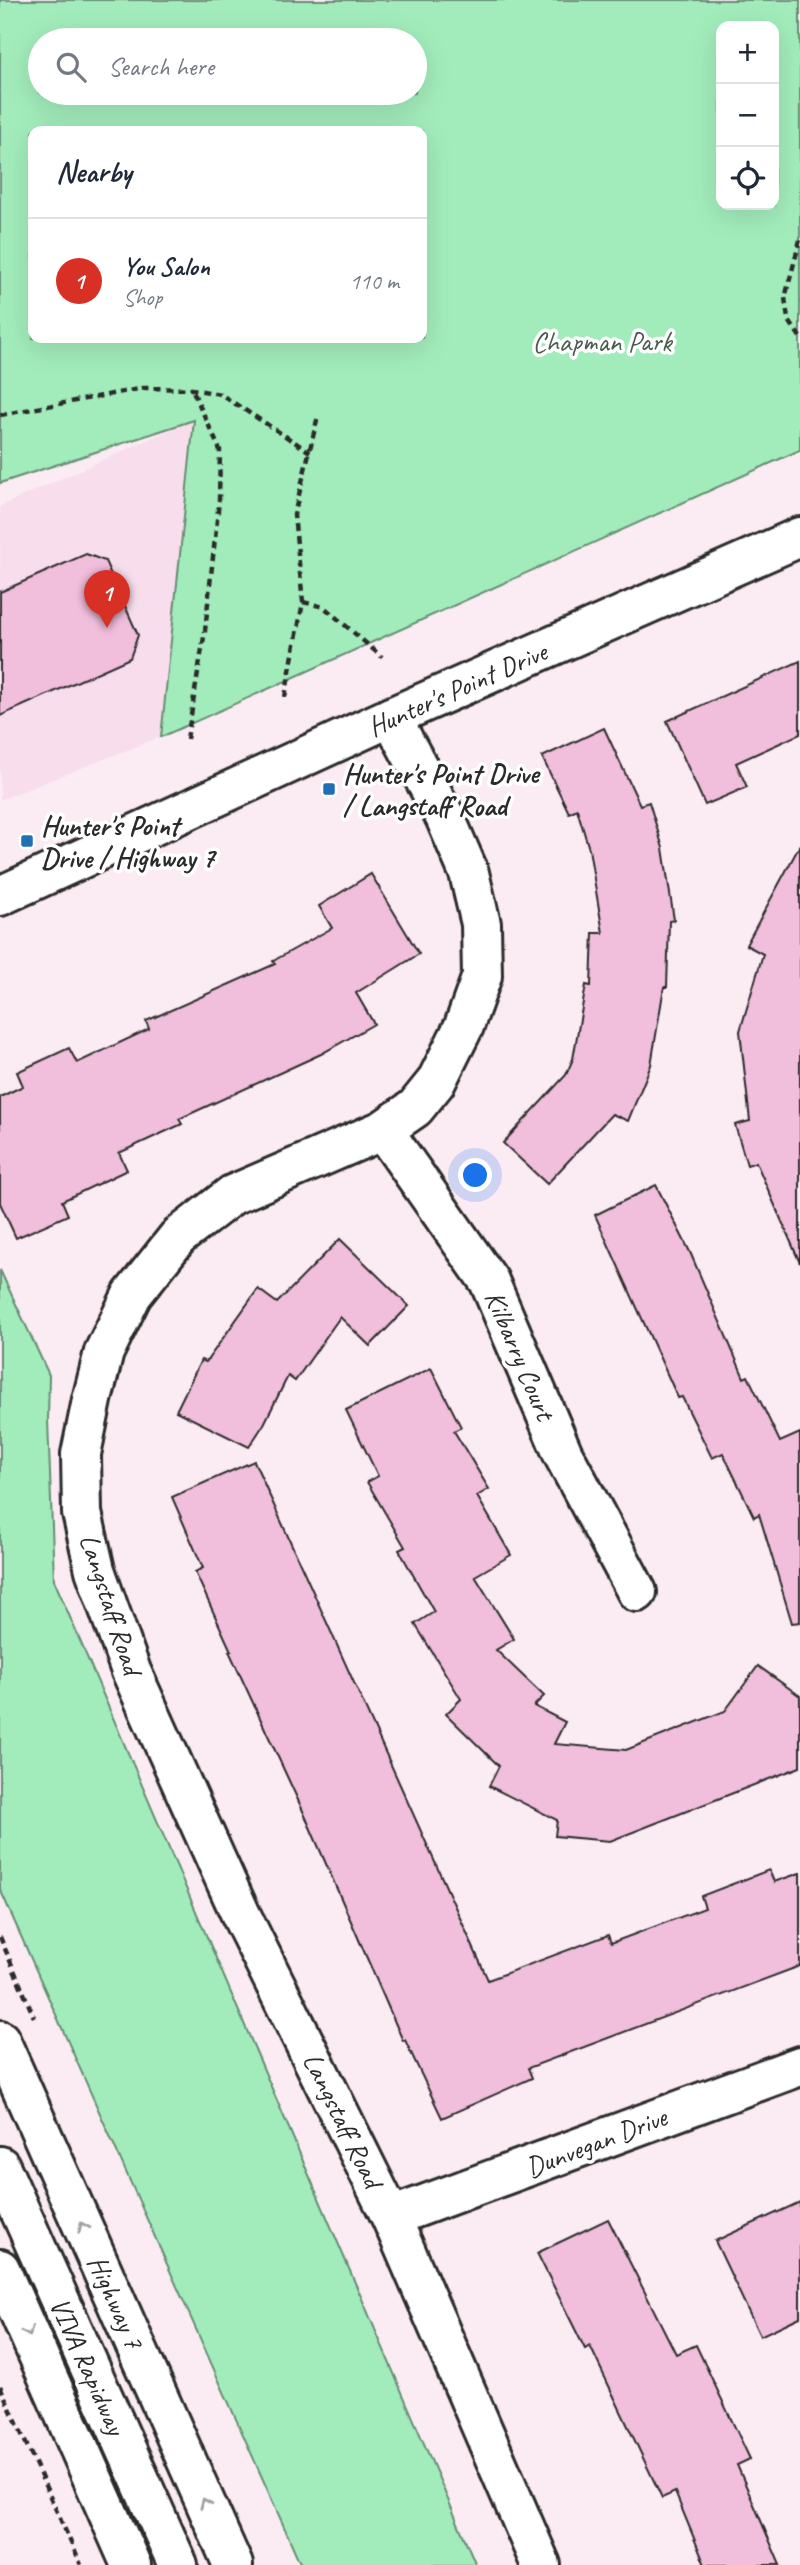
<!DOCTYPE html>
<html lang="en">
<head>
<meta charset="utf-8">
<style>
	:root { --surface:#fff; --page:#f6f6f7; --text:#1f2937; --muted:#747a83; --line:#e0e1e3; --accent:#d93025 }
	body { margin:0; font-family:Caveat,sans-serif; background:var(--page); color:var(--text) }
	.controls { position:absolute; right:21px; top:21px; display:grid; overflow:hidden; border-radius:14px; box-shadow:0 7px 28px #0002 }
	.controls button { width:63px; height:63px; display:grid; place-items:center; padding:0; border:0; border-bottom:2px solid var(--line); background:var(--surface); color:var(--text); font:35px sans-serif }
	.you { position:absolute; left:476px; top:1176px; width:24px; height:24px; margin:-18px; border:5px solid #fff; border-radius:50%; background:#1a73e8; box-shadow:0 0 0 10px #1a73e833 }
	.badge { display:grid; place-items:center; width:46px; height:46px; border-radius:50%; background:var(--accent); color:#fff; font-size:23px; font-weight:700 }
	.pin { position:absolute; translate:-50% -58px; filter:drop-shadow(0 2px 4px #0008) }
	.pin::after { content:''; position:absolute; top:37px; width:24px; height:21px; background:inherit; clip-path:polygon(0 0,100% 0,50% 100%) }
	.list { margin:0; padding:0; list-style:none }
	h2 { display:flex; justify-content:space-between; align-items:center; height:91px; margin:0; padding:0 28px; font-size:30px }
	h2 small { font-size:23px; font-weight:400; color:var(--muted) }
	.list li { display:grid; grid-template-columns:46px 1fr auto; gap:21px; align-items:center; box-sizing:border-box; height:126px; padding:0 28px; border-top:2px solid var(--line) }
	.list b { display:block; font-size:26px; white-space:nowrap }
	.list p { margin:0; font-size:23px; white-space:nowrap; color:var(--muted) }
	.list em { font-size:23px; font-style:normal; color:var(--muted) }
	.icon { flex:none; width:38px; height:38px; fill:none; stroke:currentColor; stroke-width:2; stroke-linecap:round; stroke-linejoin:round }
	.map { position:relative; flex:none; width:800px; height:2565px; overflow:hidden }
	.search { position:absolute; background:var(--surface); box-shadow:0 7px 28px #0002; left:28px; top:28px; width:399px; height:77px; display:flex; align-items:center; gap:18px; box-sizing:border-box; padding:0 24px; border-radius:38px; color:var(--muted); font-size:26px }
	.panel { position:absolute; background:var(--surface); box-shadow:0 7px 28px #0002; left:28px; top:126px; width:399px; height:217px; border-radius:14px }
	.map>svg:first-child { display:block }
	.built { fill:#f8deed }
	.green { fill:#a2ecbb; stroke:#668c73; stroke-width:2; fill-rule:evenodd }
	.building { fill:#f1bedc; stroke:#2b2b2b; stroke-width:2 }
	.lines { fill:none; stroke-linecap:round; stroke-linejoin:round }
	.minor-casing { stroke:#2b2b2b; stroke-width:44 }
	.major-casing { stroke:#2b2b2b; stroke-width:44 }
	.path { stroke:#2b2b2b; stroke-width:4.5; stroke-dasharray:7 5; stroke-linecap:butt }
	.minor { stroke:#fff; stroke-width:38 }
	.major { stroke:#fff; stroke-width:38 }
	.oneway { stroke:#a0a0a0 }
	.poi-dot { fill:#1f6fb2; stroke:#fff; stroke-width:2.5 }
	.labels { text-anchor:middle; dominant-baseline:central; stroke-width:7; stroke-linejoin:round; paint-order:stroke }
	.park-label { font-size:28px; fill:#495b4f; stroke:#fff }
	.street-label { font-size:28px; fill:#2b2b2b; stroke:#fff }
	.poi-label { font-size:28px; font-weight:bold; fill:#2b2b2b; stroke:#fff; text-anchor:start }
</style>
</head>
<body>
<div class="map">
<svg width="800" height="2565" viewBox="0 0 800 2565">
	<rect width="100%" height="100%" fill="#fbecf4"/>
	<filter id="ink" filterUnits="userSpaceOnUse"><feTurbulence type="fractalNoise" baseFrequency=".0143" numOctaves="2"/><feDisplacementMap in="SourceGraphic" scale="14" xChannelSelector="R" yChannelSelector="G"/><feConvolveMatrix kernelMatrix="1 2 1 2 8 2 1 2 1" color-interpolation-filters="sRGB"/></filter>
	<g filter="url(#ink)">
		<!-- built -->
		<path class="built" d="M 194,419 L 161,737 L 0,800 L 0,506 Z"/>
		<!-- green -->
		<g class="green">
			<path d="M 0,0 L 800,0 L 800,450 L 161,737 L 194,420 L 0,483 ZM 774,26 L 774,205 L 721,205 L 721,26 ZM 415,40 L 415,93 L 40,93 L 40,40 ZM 422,131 L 422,338 L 33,338 L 33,131 Z"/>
			<path d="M 0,1270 L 49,1375 L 48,1420 L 54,1580 L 476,2565 L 301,2565 L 0,1889 Z"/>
		</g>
		<!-- building -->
		<g class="building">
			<path d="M 86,554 L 105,561 L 138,635 L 130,658 L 0,716 L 0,592 Z"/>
			<path d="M 800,661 L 800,734 L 736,763 L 747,787 L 705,805 L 667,721 Z"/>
			<path d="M 604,728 L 640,805 L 649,802 L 663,848 L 674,920 L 669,921 L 667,987 L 664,987 L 651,1065 L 628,1121 L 612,1114 L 547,1184 L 503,1143 L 566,1075 L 573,1059 L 586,985 L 591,986 L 593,933 L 603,933 L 589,849 L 577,809 L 569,813 L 542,757 Z"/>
			<path d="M 800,845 L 800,1263 L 756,1162 L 747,1165 L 735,1125 L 750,1121 L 740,1031 L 763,954 L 746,945 Z"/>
			<path d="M 371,874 L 419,954 L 356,993 L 374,1024 L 321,1054 L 179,1119 L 182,1124 L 119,1153 L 127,1170 L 62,1201 L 68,1215 L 16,1238 L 0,1203 L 0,1097 L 23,1086 L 17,1072 L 69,1048 L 77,1063 L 149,1029 L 146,1021 L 275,964 L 273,961 L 332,928 L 319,906 Z"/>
			<path d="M 656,1185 L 690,1252 L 744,1378 L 748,1376 L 780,1442 L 800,1433 L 800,1622 L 792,1623 L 759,1514 L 754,1517 L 723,1453 L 712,1458 L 682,1397 L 678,1398 L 595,1215 Z"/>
			<path d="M 340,1239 L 409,1306 L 370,1346 L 340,1317 L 295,1381 L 288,1376 L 264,1424 L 249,1447 L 176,1411 L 201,1360 L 206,1362 L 258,1289 L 277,1303 Z"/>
			<path d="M 431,1368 L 461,1427 L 454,1431 L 489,1489 L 477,1496 L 511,1555 L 475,1576 L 514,1639 L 496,1650 L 544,1696 L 534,1706 L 565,1722 L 554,1744 L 626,1750 L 725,1711 L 758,1666 L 800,1696 L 800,1767 L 610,1841 L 555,1836 L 557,1820 L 489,1786 L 499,1766 L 446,1714 L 461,1699 L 415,1624 L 434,1612 L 399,1550 L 405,1547 L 367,1482 L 378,1476 L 346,1410 Z"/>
			<path d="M 254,1461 L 488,1980 L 608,1935 L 611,1943 L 705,1908 L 701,1896 L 769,1870 L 774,1882 L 800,1873 L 800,1966 L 528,2068 L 532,2078 L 442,2118 L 405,2040 L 403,2041 L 303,1811 L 229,1651 L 231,1651 L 195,1572 L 203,1568 L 172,1497 Z"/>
			<path d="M 800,2202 L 800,2317 L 760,2336 L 715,2241 Z"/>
			<path d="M 608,2219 L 676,2354 L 696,2345 L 750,2459 L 737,2465 L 780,2565 L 705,2565 L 675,2492 L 662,2498 L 590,2346 L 585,2349 L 537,2253 Z"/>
		</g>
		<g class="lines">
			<defs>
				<g id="minor">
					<path d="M 391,717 L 445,817 L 469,873 L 481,924 L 482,976 L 464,1026 L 436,1082 L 415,1108 L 383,1130 L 232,1195 L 178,1237 L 132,1295 L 104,1352 L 92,1400 L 81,1454 L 82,1513 L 95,1570 L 131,1671 L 241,1915 L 391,2217 L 541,2565"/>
					<path d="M 0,896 L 391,717 L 800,537"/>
					<path d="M 383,1130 L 489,1281 L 563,1454 L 637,1592"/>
					<path d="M 0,2166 L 178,2565"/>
					<path d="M 391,2217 L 800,2066"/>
				</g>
				<g id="major">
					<path d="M 0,2040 L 233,2565"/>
					<path d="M 0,2269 L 131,2565"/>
				</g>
			</defs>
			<!-- minor casing -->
			<use href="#minor" class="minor-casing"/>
			<!-- major casing -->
			<use href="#major" class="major-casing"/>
			<!-- path -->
			<g class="path">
				<path d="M 800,240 L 785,298 L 788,319 L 800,337"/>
				<path d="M 0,415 L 144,388 L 192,389 L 220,394 L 310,452"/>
				<path d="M 303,602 L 324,607 L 382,657"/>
				<path d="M 285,697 L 303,602 L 294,515 L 318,416"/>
				<path d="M 187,739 L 205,631 L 219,501 L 220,450 L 192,389"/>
				<path d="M 0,1937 L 34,2017"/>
				<path d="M 0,2386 L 81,2565"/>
			</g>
			<!-- minor -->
			<use href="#minor" class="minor"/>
			<!-- major -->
			<use href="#major" class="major"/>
		</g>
		<!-- one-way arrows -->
		<defs><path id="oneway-chevron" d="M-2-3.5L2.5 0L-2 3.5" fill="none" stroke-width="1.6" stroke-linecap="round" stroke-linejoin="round" transform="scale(1.75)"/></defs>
		<g class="oneway">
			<use href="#oneway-chevron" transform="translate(83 2227) rotate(-114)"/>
			<use href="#oneway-chevron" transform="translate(28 2332) rotate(66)"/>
			<use href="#oneway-chevron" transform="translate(205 2503) rotate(-114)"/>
		</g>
	</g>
	<!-- markers -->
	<g class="poi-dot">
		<rect x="322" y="782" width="14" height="14" rx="3.5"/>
		<rect x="20" y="834" width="14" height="14" rx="3.5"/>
	</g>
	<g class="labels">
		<!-- park labels -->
		<g class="park-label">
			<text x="602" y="341">Chapman Park</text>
		</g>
		<!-- street labels -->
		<g class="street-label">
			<text transform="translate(457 689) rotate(-24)">Hunter's Point Drive</text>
			<text transform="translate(520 1355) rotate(67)">Kilbarry Court</text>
			<text transform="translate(111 1604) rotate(72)">Langstaff Road</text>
			<text transform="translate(343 2120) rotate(64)">Langstaff Road</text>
			<text transform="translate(596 2142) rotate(-21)">Dunvegan Drive</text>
			<text transform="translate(116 2302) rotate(66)">Highway 7</text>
			<text transform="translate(88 2366) rotate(66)">VIVA Rapidway</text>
		</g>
		<!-- poi labels -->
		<g class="poi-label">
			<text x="343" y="773">Hunter's Point Drive<tspan x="343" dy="32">/ Langstaff Road</tspan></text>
			<text x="41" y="825">Hunter's Point<tspan x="41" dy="32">Drive / Highway 7</tspan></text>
		</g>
	</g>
</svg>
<div class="controls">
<button>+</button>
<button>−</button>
<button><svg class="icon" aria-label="locate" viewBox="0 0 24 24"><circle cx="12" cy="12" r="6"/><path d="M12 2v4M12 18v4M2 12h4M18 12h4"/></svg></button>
</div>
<div class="you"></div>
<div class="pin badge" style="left:107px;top:628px">1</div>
<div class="search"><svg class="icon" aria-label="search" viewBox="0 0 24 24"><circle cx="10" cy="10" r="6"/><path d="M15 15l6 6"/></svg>Search here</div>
<section class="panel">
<h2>Nearby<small></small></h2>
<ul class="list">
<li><span class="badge">1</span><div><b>You Salon</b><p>Shop</p></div><em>110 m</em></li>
</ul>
</section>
</div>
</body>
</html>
